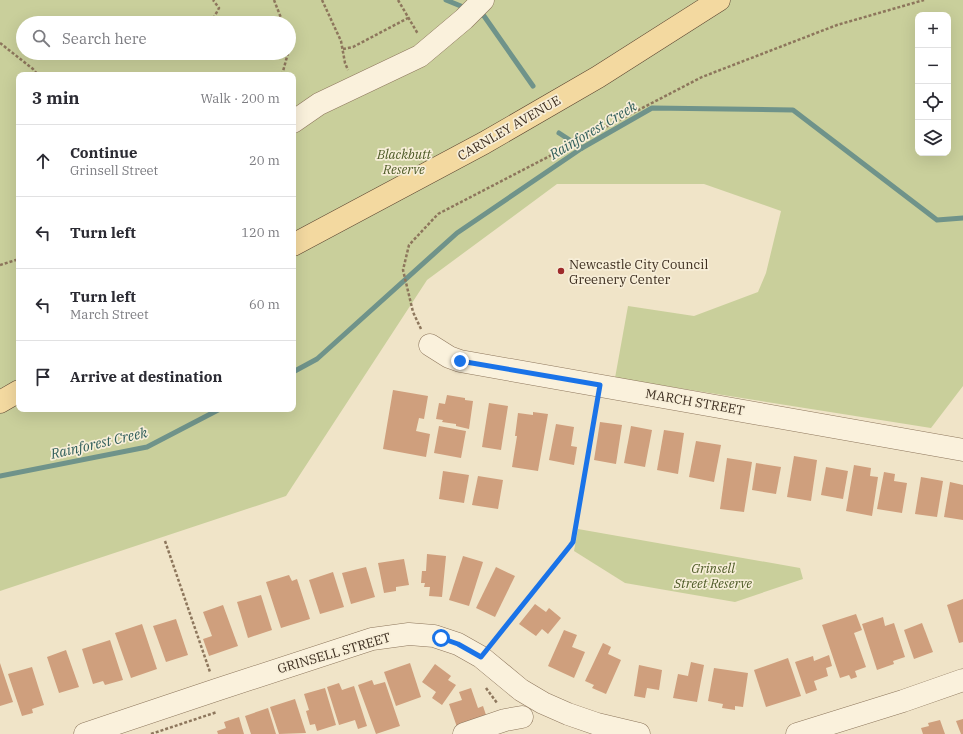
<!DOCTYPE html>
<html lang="en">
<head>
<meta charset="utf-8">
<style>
	:root { --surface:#fff; --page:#f2f2f3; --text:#2b2b33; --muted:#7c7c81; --line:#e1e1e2 }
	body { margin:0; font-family:"IBM Plex Serif",serif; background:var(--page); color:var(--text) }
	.controls { position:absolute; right:12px; top:12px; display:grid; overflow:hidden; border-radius:8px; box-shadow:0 4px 16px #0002 }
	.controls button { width:36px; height:36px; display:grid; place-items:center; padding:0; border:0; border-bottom:1px solid var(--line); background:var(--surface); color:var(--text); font:20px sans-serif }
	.stop { position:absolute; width:12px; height:12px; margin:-9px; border:3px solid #1a73e8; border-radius:50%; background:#fff }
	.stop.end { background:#1a73e8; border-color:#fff; box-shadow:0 1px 4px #0008 }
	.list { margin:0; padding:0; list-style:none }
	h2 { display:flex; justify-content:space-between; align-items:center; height:52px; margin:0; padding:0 16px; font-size:17px }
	h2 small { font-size:13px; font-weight:400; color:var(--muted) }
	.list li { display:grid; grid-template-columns:26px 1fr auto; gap:12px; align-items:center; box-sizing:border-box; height:72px; padding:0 16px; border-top:1px solid var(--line) }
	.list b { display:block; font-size:15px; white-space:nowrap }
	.list p { margin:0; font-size:13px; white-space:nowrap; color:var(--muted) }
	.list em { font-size:13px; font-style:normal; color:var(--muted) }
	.icon { flex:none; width:22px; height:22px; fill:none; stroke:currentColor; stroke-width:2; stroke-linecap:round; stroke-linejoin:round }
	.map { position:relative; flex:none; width:963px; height:734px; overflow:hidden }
	.search { position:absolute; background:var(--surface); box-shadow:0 4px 16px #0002; left:16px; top:16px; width:280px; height:44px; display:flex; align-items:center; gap:10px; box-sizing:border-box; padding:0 14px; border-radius:22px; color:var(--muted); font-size:15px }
	.panel { position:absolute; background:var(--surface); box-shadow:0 4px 16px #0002; left:16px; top:72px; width:280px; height:340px; border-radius:8px }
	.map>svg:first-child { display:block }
	.green { fill:#c9cf9b; fill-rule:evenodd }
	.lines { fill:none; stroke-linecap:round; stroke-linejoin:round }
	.stream { stroke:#6f938a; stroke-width:5 }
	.building { fill:#cf9f7d }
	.minor-casing { stroke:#8d765c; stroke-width:23 }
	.major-casing { stroke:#5b4430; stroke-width:23 }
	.path { stroke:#8d765c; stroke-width:2.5; stroke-dasharray:3 2; stroke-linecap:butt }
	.minor { stroke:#faf1dc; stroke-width:22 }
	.major { stroke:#f3d9a0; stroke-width:22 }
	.route { stroke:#1a73e8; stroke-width:5 }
	.poi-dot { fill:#9e2a2b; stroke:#f7eed8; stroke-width:1.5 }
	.labels { text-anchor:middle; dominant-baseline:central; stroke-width:3.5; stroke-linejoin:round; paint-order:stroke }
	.street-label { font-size:13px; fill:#3d2e20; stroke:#f7eed8 }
	.park-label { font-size:13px; font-style:italic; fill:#4d5a26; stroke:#f7eed8 }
	.poi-label { font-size:13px; fill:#3d2e20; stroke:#f7eed8; text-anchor:start }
	.water-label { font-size:14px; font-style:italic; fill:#2f5d5a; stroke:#f7eed8 }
</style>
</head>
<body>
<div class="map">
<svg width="963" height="734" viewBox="0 0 963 734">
	<rect width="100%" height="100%" fill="#f0e4c8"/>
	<!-- green -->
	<g class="green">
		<path d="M 0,0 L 963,0 L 963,386 L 931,428 L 615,378 L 628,306 L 694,316 L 758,292 L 766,273 L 781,211 L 704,184 L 557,184 L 427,280 L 286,496 L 0,591 ZM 918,15 L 948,15 L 948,153 L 918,153 ZM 23,23 L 289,23 L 289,53 L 23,53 ZM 19,75 L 293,75 L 293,409 L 19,409 Z"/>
		<path d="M 578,529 L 800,568 L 803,579 L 735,602 L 625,583 L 574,551 Z"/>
	</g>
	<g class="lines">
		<!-- stream -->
		<g class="stream">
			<path d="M 446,0 L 468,9"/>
			<path d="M 477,13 L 484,16 L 533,86"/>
			<path d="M 559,133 L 582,148"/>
			<path d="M 293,372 L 317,359 L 457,233 L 582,148 L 652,108 L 793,110 L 937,220 L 963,218"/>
			<path d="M 0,476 L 147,447 L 220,409"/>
		</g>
	</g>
	<!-- building -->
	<g class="building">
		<path d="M 393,390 L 428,396 L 424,419 L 419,418 L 416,431 L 430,434 L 426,457 L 383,449 Z"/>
		<path d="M 447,395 L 465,398 L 465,400 L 473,401 L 469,429 L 456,426 L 456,424 L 442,422 L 443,420 L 436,419 L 439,403 L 445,404 Z"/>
		<path d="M 489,403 L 508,406 L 501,450 L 482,447 Z"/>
		<path d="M 533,412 L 548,414 L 538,471 L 512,467 L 517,436 L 515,436 L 518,413 L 533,415 Z"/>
		<path d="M 600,422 L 622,425 L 616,464 L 594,460 Z"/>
		<path d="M 556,424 L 574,427 L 571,446 L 577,447 L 574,465 L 549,460 Z"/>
		<path d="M 439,426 L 466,431 L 461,458 L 434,453 Z"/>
		<path d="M 631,426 L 652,430 L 645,467 L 624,463 Z"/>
		<path d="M 664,430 L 684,433 L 678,474 L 657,470 Z"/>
		<path d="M 696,441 L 721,445 L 714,482 L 689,477 Z"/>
		<path d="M 794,456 L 817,460 L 811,501 L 787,497 Z"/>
		<path d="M 727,458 L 752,462 L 744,512 L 720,509 Z"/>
		<path d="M 756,463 L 781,467 L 776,494 L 752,490 Z"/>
		<path d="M 854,465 L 871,468 L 870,476 L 878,477 L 872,516 L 846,511 Z"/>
		<path d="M 826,467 L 848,471 L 843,499 L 821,495 Z"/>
		<path d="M 443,471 L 469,475 L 464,503 L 439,499 Z"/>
		<path d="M 884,472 L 895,474 L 894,481 L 907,483 L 902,513 L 877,509 Z"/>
		<path d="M 478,476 L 503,480 L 498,509 L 472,505 Z"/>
		<path d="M 921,477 L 943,481 L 937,517 L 915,514 Z"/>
		<path d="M 950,482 L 963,485 L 963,520 L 944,517 Z"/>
		<path d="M 427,554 L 446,556 L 442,597 L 429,596 L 430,587 L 424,587 L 425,583 L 421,583 L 422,571 L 426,571 Z"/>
		<path d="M 463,556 L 483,562 L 469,606 L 449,600 Z"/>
		<path d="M 404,559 L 409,585 L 396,587 L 396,591 L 384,593 L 378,563 Z"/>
		<path d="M 366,567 L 375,597 L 351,604 L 342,573 Z"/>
		<path d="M 496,567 L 515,576 L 495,617 L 476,608 Z"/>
		<path d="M 333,572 L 344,607 L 320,614 L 309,580 Z"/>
		<path d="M 289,575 L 292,581 L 297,579 L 310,619 L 281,628 L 266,582 Z"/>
		<path d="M 261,595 L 272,630 L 248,638 L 237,602 Z"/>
		<path d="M 963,599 L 963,642 L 959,643 L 947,605 Z"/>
		<path d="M 535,604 L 546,612 L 549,608 L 561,618 L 548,634 L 542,629 L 536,636 L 519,624 Z"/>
		<path d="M 223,605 L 238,646 L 209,656 L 203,639 L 212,636 L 203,612 Z"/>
		<path d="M 856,614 L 862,630 L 854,633 L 866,667 L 855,671 L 857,677 L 851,679 L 849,675 L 840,678 L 822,625 Z"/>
		<path d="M 883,617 L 885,626 L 894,623 L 905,657 L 893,661 L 894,664 L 877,670 L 862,624 Z"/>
		<path d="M 176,619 L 188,655 L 166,662 L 153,626 Z"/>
		<path d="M 922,623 L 933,652 L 914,659 L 904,630 Z"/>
		<path d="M 142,624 L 157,669 L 131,678 L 115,633 Z"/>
		<path d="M 564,630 L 577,635 L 572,647 L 585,652 L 574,678 L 548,666 Z"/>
		<path d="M 110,640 L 123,680 L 105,685 L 103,681 L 93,684 L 82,649 Z"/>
		<path d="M 603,643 L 611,647 L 608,654 L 621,660 L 606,694 L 592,688 L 594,685 L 585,681 Z"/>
		<path d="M 66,650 L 79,687 L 59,693 L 47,657 Z"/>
		<path d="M 829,655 L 832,666 L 826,668 L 828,676 L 814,681 L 817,690 L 806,694 L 795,662 L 813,656 L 814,661 Z"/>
		<path d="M 788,658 L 801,696 L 766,707 L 754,670 Z"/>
		<path d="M 691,662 L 704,665 L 697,702 L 673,698 L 678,674 L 688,676 Z"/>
		<path d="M 0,663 L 13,702 L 0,706 Z"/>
		<path d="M 410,663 L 421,697 L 396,706 L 384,672 Z"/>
		<path d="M 435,664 L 451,676 L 448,680 L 456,685 L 442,705 L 432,698 L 436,692 L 422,682 Z"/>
		<path d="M 639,665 L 662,670 L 659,690 L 647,688 L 645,698 L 634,696 Z"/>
		<path d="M 32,667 L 44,705 L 32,709 L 33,713 L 22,716 L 8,674 Z"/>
		<path d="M 714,668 L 748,673 L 743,707 L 735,706 L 735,710 L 722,708 L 723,704 L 708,701 Z"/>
		<path d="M 372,680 L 374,685 L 385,682 L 400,726 L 376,734 L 358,685 Z"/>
		<path d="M 339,683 L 342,690 L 354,686 L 367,726 L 358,729 L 355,720 L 339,725 L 327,687 Z"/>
		<path d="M 325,688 L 336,725 L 317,731 L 315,724 L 310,725 L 306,711 L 309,710 L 304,694 Z"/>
		<path d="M 471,688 L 478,708 L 483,706 L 487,718 L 457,727 L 449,704 L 462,700 L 459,692 Z"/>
		<path d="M 295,699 L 306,733 L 279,734 L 270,707 Z"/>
		<path d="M 268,708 L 276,734 L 251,734 L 245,716 Z"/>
		<path d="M 239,717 L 244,734 L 218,734 L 217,731 L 226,728 L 224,722 Z"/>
		<path d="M 963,719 L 963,734 L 961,734 L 956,721 Z"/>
		<path d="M 940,720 L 945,734 L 923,734 L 921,728 L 929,726 L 928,723 Z"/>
	</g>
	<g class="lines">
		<defs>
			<g id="minor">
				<path d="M 293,122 L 319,104 L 420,56 L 464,19 L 483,0"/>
				<path d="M 430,345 L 449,357 L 460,361 L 963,450"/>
				<path d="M 85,734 L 216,690 L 372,639 L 409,634 L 434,636 L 458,644 L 481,657 L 521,690 L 543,703 L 568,714 L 597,724 L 639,734"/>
				<path d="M 464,734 L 505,720 L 522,717"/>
				<path d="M 797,734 L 903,701 L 963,680"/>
			</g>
			<g id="major">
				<path d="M 293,245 L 484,143 L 598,77 L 719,0"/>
				<path d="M 0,402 L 19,391"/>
			</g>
		</defs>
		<!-- minor casing -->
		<use href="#minor" class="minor-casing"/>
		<!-- major casing -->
		<use href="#major" class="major-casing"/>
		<!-- path -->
		<g class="path">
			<path d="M 274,0 L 283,23"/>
			<path d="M 322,0 L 341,41 L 345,63 L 348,70"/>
			<path d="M 398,0 L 418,34"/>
			<path d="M 211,23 L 219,8 L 213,0"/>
			<path d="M 0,43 L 33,69 L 38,75"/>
			<path d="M 343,49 L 353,47 L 408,18"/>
			<path d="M 282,75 L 288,53"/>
			<path d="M 0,265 L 19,259"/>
			<path d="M 421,329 L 413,312 L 403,270 L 409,245 L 438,214 L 702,77 L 837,25 L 924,0"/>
			<path d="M 165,541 L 210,672"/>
			<path d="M 493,642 L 573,542 L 597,403"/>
			<path d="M 486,688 L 497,703"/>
			<path d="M 151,734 L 217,712"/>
		</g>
		<!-- minor -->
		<use href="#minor" class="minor"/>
		<!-- major -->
		<use href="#major" class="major"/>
	</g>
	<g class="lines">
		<!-- route -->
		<path class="route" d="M 441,638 L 458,644 L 481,657 L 570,546 L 573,542 L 600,385 L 460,361"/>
	</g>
	<!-- markers -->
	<circle class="poi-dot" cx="561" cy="271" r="4"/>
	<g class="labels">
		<!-- street labels -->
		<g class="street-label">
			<text transform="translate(509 128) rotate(-30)">CARNLEY AVENUE</text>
			<text transform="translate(695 402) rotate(10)">MARCH STREET</text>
			<text transform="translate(334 653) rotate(-16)">GRINSELL STREET</text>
		</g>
		<!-- park labels -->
		<g class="park-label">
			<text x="404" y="154">Blackbutt<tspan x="404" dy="15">Reserve</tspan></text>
			<text x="713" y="568">Grinsell<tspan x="713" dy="15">Street Reserve</tspan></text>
		</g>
		<!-- poi labels -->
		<g class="poi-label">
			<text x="569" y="264">Newcastle City Council<tspan x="569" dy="15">Greenery Center</tspan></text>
		</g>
		<!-- water labels -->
		<g class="water-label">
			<text transform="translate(593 130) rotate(-31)">Rainforest Creek</text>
			<text transform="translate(99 443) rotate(-13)">Rainforest Creek</text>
		</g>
	</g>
</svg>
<div class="controls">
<button>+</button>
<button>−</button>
<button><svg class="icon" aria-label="locate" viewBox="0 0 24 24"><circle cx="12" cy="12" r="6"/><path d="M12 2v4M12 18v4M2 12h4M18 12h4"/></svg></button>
<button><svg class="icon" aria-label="layers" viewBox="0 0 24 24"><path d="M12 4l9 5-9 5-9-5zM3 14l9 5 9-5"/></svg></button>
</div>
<div class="stop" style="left:441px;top:638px"></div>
<div class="stop end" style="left:460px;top:361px"></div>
<div class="search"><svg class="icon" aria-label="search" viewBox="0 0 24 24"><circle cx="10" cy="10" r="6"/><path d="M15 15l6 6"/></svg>Search here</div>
<section class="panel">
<h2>3 min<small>Walk · 200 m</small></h2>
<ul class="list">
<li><svg class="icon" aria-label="ahead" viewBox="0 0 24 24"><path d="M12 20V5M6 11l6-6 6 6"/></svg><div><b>Continue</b><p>Grinsell Street</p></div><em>20 m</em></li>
<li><svg class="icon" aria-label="left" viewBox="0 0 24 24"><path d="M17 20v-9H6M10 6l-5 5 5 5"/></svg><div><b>Turn left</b></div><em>120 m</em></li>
<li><svg class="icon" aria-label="left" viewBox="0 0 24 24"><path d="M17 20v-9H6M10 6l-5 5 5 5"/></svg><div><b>Turn left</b><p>March Street</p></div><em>60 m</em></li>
<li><svg class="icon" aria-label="arrive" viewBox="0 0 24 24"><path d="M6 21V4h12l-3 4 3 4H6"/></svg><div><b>Arrive at destination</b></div></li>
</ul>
</section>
</div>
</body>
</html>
